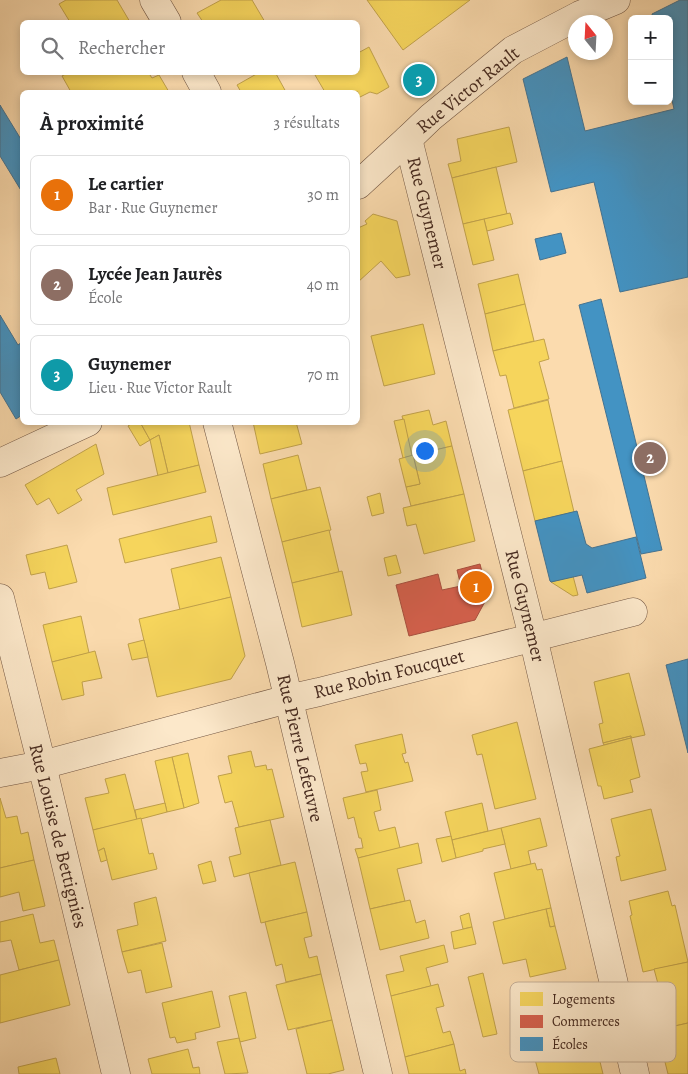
<!DOCTYPE html>
<html lang="fr">
<head>
<meta charset="utf-8">
<style>
	:root { --surface:#fff; --page:#f2f2f2; --text:#202124; --muted:#757577; --line:#e0e0e0; --accent:#8f2418 }
	body { margin:0; font-family:Alegreya,serif; background:var(--page); color:var(--text) }
	.controls { position:absolute; right:15px; top:15px; display:grid; overflow:hidden; border-radius:8px; box-shadow:0 2px 8px #0003 }
	.controls button { width:45px; height:45px; display:grid; place-items:center; padding:0; border:0; border-bottom:1px solid var(--line); background:var(--surface); color:var(--text); font:25px sans-serif }
	.compass { position:absolute; left:568px; top:15px; width:45px; height:45px; border-radius:50%; background:var(--surface); box-shadow:0 2px 8px #0003; rotate:342deg }
	.you { position:absolute; left:424px; top:450px; width:18px; height:18px; margin:-12px; border:4px solid #fff; border-radius:50%; background:#1a73e8; box-shadow:0 0 0 8px #1a73e833 }
	.badge { display:grid; place-items:center; width:32px; height:32px; border-radius:50%; background:var(--accent); color:#fff; font-size:16px; font-weight:700 }
	.pin { position:absolute; translate:-50% -50%; border:2px solid #fff; box-shadow:0 1px 5px #0006 }
	.list { margin:0; padding:0; list-style:none }
	h2 { display:flex; justify-content:space-between; align-items:center; height:65px; margin:0; padding:0 20px; font-size:21px }
	h2 small { font-size:16px; font-weight:400; color:var(--muted) }
	.list li { display:grid; grid-template-columns:32px 1fr auto; gap:15px; align-items:center; box-sizing:border-box; height:80px; margin:0 10px 10px; padding:0 10px; border:1px solid var(--line); border-radius:8px }
	.list b { display:block; font-size:19px; white-space:nowrap }
	.list p { margin:0; font-size:16px; white-space:nowrap; color:var(--muted) }
	.list em { font-size:16px; font-style:normal; color:var(--muted) }
	.icon { flex:none; width:28px; height:28px; fill:none; stroke:currentColor; stroke-width:2; stroke-linecap:round; stroke-linejoin:round }
	.map { position:relative; flex:none; width:688px; height:1074px; overflow:hidden }
	.search { position:absolute; background:var(--surface); box-shadow:0 2px 8px #0003; left:20px; top:20px; width:340px; height:55px; display:flex; align-items:center; gap:12px; box-sizing:border-box; padding:0 18px; border-radius:8px; color:var(--muted); font-size:19px }
	.panel { position:absolute; background:var(--surface); box-shadow:0 2px 8px #0003; left:20px; top:90px; width:340px; height:335px; border-radius:8px }
	.map>svg:first-child { display:block }
	.homes { fill:#f6d55c; stroke:#c1a14a }
	.shops { fill:#d6604d; stroke:#aa503f }
	.schools { fill:#4393c3; stroke:#447392 }
	.lines { fill:none; stroke-linecap:round; stroke-linejoin:round }
	.minor-casing { stroke:#725643; stroke-width:29 }
	.minor { stroke:#fce8ca; stroke-width:28 }
	.labels { text-anchor:middle; dominant-baseline:central; stroke-width:5; stroke-linejoin:round; paint-order:stroke }
	.street-label { font-size:19px; fill:#45291f; stroke:#fce8ca }
	.key { fill:#fce8ca; stroke:#c5af97; stroke-width:1 }
	.key-label { font-size:14px; fill:#45291f }
</style>
</head>
<body>
<div class="map">
<svg width="688" height="1074" viewBox="0 0 688 1074">
	<rect width="100%" height="100%" fill="#fbdbae"/>
	<filter id="stains"><feTurbulence type="fractalNoise" baseFrequency=".004" numOctaves="4"/><feColorMatrix values="0 0 0 0 .2 0 0 0 0 .09 0 0 0 0 .02 0 0 0 .5 -.17"/></filter>
	<radialGradient id="worn" r=".72"><stop offset=".6" stop-color="#630" stop-opacity="0"/><stop offset="1" stop-color="#630" stop-opacity=".3"/></radialGradient>
	<!-- homes -->
	<g class="homes">
		<path d="M 66,0 L 117,0 L 130,22 L 70,22 L 59,4 Z"/>
		<path d="M 221,0 L 252,0 L 265,22 L 203,22 L 197,13 Z"/>
		<path d="M 367,0 L 470,0 L 403,50 Z"/>
		<path d="M 369,47 L 389,87 L 377,94 L 370,92 L 358,98 L 358,92 L 325,92 L 315,75 L 321,72 L 358,72 L 358,53 Z"/>
		<path d="M 421,71 L 428,78 L 416,89 L 410,81 Z"/>
		<path d="M 69,72 L 148,72 L 152,78 L 159,75 L 169,92 L 71,92 L 62,76 Z"/>
		<path d="M 260,72 L 275,72 L 286,92 L 241,92 L 237,85 Z"/>
		<path d="M 509,127 L 517,162 L 452,178 L 448,164 L 461,161 L 457,139 Z"/>
		<path d="M 496,167 L 507,214 L 463,224 L 452,178 Z"/>
		<path d="M 510,213 L 513,224 L 487,231 L 484,219 Z"/>
		<path d="M 373,214 L 397,221 L 410,275 L 396,278 L 381,261 L 358,282 L 358,228 L 367,224 L 365,221 Z"/>
		<path d="M 484,219 L 494,260 L 473,265 L 463,224 Z"/>
		<path d="M 518,274 L 525,304 L 485,314 L 478,284 Z"/>
		<path d="M 525,304 L 534,341 L 493,351 L 485,314 Z"/>
		<path d="M 423,324 L 435,374 L 384,386 L 371,336 Z"/>
		<path d="M 544,339 L 549,359 L 539,362 L 549,399 L 514,408 L 506,375 L 500,376 L 493,351 Z"/>
		<path d="M 548,400 L 562,461 L 523,471 L 508,410 Z"/>
		<path d="M 429,410 L 433,425 L 446,421 L 452,446 L 412,456 L 402,416 Z"/>
		<path d="M 404,419 L 412,456 L 403,458 L 394,421 Z"/>
		<path d="M 134,422 L 140,422 L 150,440 L 140,446 L 128,426 Z"/>
		<path d="M 140,422 L 189,422 L 199,465 L 168,473 L 159,435 L 150,440 Z"/>
		<path d="M 253,422 L 296,422 L 302,444 L 260,454 Z"/>
		<path d="M 159,435 L 168,473 L 158,476 L 150,440 Z"/>
		<path d="M 96,444 L 104,474 L 76,490 L 82,500 L 58,514 L 49,498 L 37,505 L 25,485 Z"/>
		<path d="M 452,446 L 464,494 L 411,506 L 406,487 L 420,484 L 413,455 Z"/>
		<path d="M 298,455 L 307,490 L 271,499 L 263,464 Z"/>
		<path d="M 413,455 L 420,484 L 406,487 L 399,459 Z"/>
		<path d="M 562,461 L 574,512 L 535,521 L 523,471 Z"/>
		<path d="M 199,465 L 206,492 L 113,515 L 107,488 Z"/>
		<path d="M 320,487 L 331,530 L 282,542 L 271,499 Z"/>
		<path d="M 380,493 L 384,513 L 372,516 L 367,497 Z"/>
		<path d="M 464,494 L 475,541 L 424,554 L 416,524 L 407,526 L 403,508 Z"/>
		<path d="M 211,516 L 217,542 L 125,563 L 119,539 Z"/>
		<path d="M 329,530 L 339,572 L 292,583 L 282,542 Z"/>
		<path d="M 67,545 L 77,582 L 49,589 L 45,572 L 31,575 L 26,555 Z"/>
		<path d="M 396,555 L 401,573 L 388,576 L 384,558 Z"/>
		<path d="M 221,557 L 231,597 L 180,610 L 171,569 Z"/>
		<path d="M 342,571 L 352,615 L 302,627 L 292,583 Z"/>
		<path d="M 573,576 L 578,595 L 573,596 L 551,582 Z"/>
		<path d="M 231,597 L 245,656 L 231,679 L 157,697 L 139,619 Z"/>
		<path d="M 81,616 L 89,653 L 52,662 L 43,625 Z"/>
		<path d="M 144,640 L 148,657 L 132,660 L 128,644 Z"/>
		<path d="M 95,651 L 102,678 L 82,682 L 84,695 L 62,700 L 52,662 Z"/>
		<path d="M 629,673 L 645,735 L 631,738 L 631,736 L 603,743 L 599,724 L 603,723 L 594,682 Z"/>
		<path d="M 517,722 L 536,799 L 495,809 L 482,754 L 477,755 L 472,735 Z"/>
		<path d="M 402,734 L 406,753 L 402,754 L 405,763 L 408,762 L 413,781 L 366,792 L 361,772 L 368,771 L 366,763 L 360,764 L 355,745 Z"/>
		<path d="M 631,736 L 631,738 L 604,745 L 603,743 Z"/>
		<path d="M 631,738 L 640,777 L 630,780 L 633,792 L 604,799 L 601,786 L 598,786 L 589,749 Z"/>
		<path d="M 251,751 L 255,767 L 266,765 L 267,770 L 272,769 L 284,817 L 239,827 L 232,801 L 225,803 L 218,776 L 232,773 L 228,756 Z"/>
		<path d="M 188,753 L 199,803 L 184,808 L 172,757 Z"/>
		<path d="M 172,757 L 184,808 L 167,812 L 155,761 Z"/>
		<path d="M 125,774 L 137,820 L 93,830 L 85,798 L 109,793 L 105,779 Z"/>
		<path d="M 377,790 L 381,810 L 374,812 L 379,831 L 395,827 L 400,848 L 358,858 L 355,849 L 363,848 L 361,838 L 359,838 L 354,817 L 348,819 L 343,798 Z"/>
		<path d="M 0,798 L 6,818 L 17,816 L 21,834 L 28,832 L 34,860 L 0,868 Z"/>
		<path d="M 165,803 L 167,812 L 137,820 L 135,810 Z"/>
		<path d="M 482,803 L 488,831 L 452,840 L 445,812 Z"/>
		<path d="M 651,809 L 666,870 L 621,881 L 616,857 L 620,856 L 611,819 Z"/>
		<path d="M 141,818 L 149,854 L 153,853 L 157,869 L 112,880 L 104,848 L 98,851 L 93,830 Z"/>
		<path d="M 540,818 L 547,846 L 528,851 L 531,864 L 511,869 L 501,828 Z"/>
		<path d="M 270,820 L 281,865 L 234,877 L 229,857 L 241,854 L 235,828 Z"/>
		<path d="M 501,828 L 505,844 L 483,849 L 483,851 L 456,858 L 452,840 Z"/>
		<path d="M 451,836 L 456,858 L 442,862 L 436,839 Z"/>
		<path d="M 418,843 L 422,863 L 397,869 L 405,901 L 370,909 L 358,858 Z"/>
		<path d="M 104,848 L 107,860 L 101,862 L 98,851 Z"/>
		<path d="M 34,860 L 45,906 L 23,911 L 19,892 L 0,897 L 0,868 Z"/>
		<path d="M 211,861 L 216,881 L 203,884 L 198,865 Z"/>
		<path d="M 295,862 L 307,912 L 261,923 L 249,873 Z"/>
		<path d="M 535,863 L 537,870 L 542,869 L 551,908 L 505,919 L 494,873 Z"/>
		<path d="M 668,891 L 672,906 L 675,905 L 688,962 L 643,972 L 630,916 L 632,915 L 629,901 Z"/>
		<path d="M 156,897 L 166,941 L 122,952 L 117,930 L 138,925 L 134,903 Z"/>
		<path d="M 410,900 L 416,923 L 425,920 L 429,938 L 380,950 L 370,909 Z"/>
		<path d="M 551,908 L 555,926 L 550,927 L 546,909 Z"/>
		<path d="M 546,909 L 550,927 L 555,926 L 566,969 L 530,977 L 526,959 L 503,964 L 493,922 Z"/>
		<path d="M 307,912 L 312,936 L 304,938 L 309,958 L 317,956 L 321,974 L 286,982 L 282,964 L 276,966 L 265,922 Z"/>
		<path d="M 469,913 L 472,927 L 463,929 L 460,916 Z"/>
		<path d="M 33,914 L 40,943 L 54,940 L 59,960 L 19,970 L 11,940 L 0,942 L 0,922 Z"/>
		<path d="M 472,927 L 476,944 L 454,949 L 451,932 Z"/>
		<path d="M 162,943 L 172,987 L 146,993 L 141,970 L 128,973 L 122,952 Z"/>
		<path d="M 444,945 L 448,962 L 426,968 L 431,986 L 391,996 L 386,975 L 404,971 L 400,956 Z"/>
		<path d="M 59,960 L 70,1005 L 0,1023 L 0,975 Z"/>
		<path d="M 688,962 L 688,1023 L 657,1030 L 652,1009 L 664,1006 L 654,969 Z"/>
		<path d="M 483,973 L 497,1034 L 483,1037 L 468,977 Z"/>
		<path d="M 321,974 L 332,1020 L 288,1030 L 276,985 Z"/>
		<path d="M 438,984 L 444,1006 L 436,1008 L 443,1033 L 450,1031 L 454,1044 L 405,1057 L 391,996 Z"/>
		<path d="M 212,991 L 220,1027 L 195,1033 L 196,1039 L 177,1043 L 175,1037 L 170,1038 L 162,1003 Z"/>
		<path d="M 246,992 L 256,1038 L 240,1042 L 229,996 Z"/>
		<path d="M 332,1020 L 344,1070 L 328,1074 L 307,1074 L 296,1029 Z"/>
		<path d="M 688,1023 L 688,1074 L 668,1074 L 657,1030 Z"/>
		<path d="M 594,1037 L 603,1074 L 539,1074 L 533,1052 Z"/>
		<path d="M 239,1038 L 248,1073 L 225,1074 L 217,1042 Z"/>
		<path d="M 454,1044 L 460,1071 L 465,1069 L 466,1074 L 409,1074 L 405,1057 Z"/>
		<path d="M 188,1049 L 193,1068 L 199,1067 L 200,1074 L 152,1074 L 148,1059 Z"/>
		<path d="M 56,1058 L 60,1074 L 19,1074 L 18,1067 Z"/>
	</g>
	<!-- shops -->
	<path class="shops" d="M 480,564 L 488,596 L 475,620 L 409,636 L 396,585 L 438,574 L 442,590 L 461,586 L 457,570 Z"/>
	<!-- schools -->
	<g class="schools">
		<path d="M 680,0 L 688,0 L 688,277 L 620,292 L 594,182 L 551,192 L 523,79 L 567,57 L 585,131 L 674,109 L 669,87 L 669,19 L 653,19 L 652,14 Z"/>
		<path d="M 0,105 L 22,141 L 22,192 L 0,156 Z"/>
		<path d="M 561,233 L 566,253 L 540,260 L 535,239 Z"/>
		<path d="M 601,299 L 662,550 L 641,554 L 579,305 Z"/>
		<path d="M 0,315 L 18,345 L 22,342 L 22,415 L 16,419 L 0,392 Z"/>
		<path d="M 577,511 L 586,544 L 592,548 L 636,537 L 646,578 L 587,593 L 582,575 L 551,582 L 550,581 L 535,521 Z"/>
		<path d="M 688,659 L 688,753 L 666,665 Z"/>
	</g>
	<g class="lines">
		<defs>
			<g id="minor">
				<path d="M 154,0 L 167,22"/>
				<path d="M 196,72 L 207,92"/>
				<path d="M 408,139 L 533,637 L 635,1074"/>
				<path d="M 358,185 L 408,139 L 431,117 L 513,50 L 580,15 L 616,0"/>
				<path d="M 217,422 L 280,663 L 378,1074"/>
				<path d="M 0,463 L 88,422"/>
				<path d="M 0,598 L 42,765 L 116,1074"/>
				<path d="M 0,773 L 42,765 L 288,699 L 319,692 L 633,612"/>
			</g>
		</defs>
		<!-- minor casing -->
		<use href="#minor" class="minor-casing"/>
		<!-- minor -->
		<use href="#minor" class="minor"/>
	</g>
	<g class="labels">
		<!-- street labels -->
		<g class="street-label">
			<text transform="translate(468 90) rotate(-39)">Rue Victor Rault</text>
			<text transform="translate(427 213) rotate(76)">Rue Guynemer</text>
			<text transform="translate(525 606) rotate(76)">Rue Guynemer</text>
			<text transform="translate(389 674) rotate(-14)">Rue Robin Foucquet</text>
			<text transform="translate(300 748) rotate(77)">Rue Pierre Lefeuvre</text>
			<text transform="translate(58 836) rotate(76)">Rue Louise de Bettignies</text>
		</g>
	</g>
	<!-- legend -->
	<rect x="510" y="982" width="166" height="80" rx="8" class="key"/>
	<rect x="520" y="992" width="23" height="14" fill="#f6d55c"/>
	<rect x="520" y="1015" width="23" height="13" fill="#d6604d"/>
	<rect x="520" y="1037" width="23" height="14" fill="#4393c3"/>
	<g class="key-label">
		<text x="552" y="1004">Logements</text>
		<text x="552" y="1026">Commerces</text>
		<text x="552" y="1049">Écoles</text>
	</g>
	<rect width="100%" height="100%" filter="url(#stains)"/>
	<rect width="100%" height="100%" fill="url(#worn)"/>
</svg>
<div class="controls">
<button>+</button>
<button>−</button>
</div>
<svg class="compass" viewBox="-18 -18 36 36"><path d="M0-13l5 13h-10z" fill="#e53935"/><path d="M0 13l5-13h-10z" fill="#757577"/></svg>
<div class="you"></div>
<div class="pin badge" style="left:476px;top:587px;background:#e8710a">1</div>
<div class="pin badge" style="left:650px;top:458px;background:#8d6e63">2</div>
<div class="pin badge" style="left:419px;top:80px;background:#0f9aa8">3</div>
<div class="search"><svg class="icon" aria-label="search" viewBox="0 0 24 24"><circle cx="10" cy="10" r="6"/><path d="M15 15l6 6"/></svg>Rechercher</div>
<section class="panel">
<h2>À proximité<small>3 résultats</small></h2>
<ul class="list">
<li><span class="badge" style="background:#e8710a">1</span><div><b>Le cartier</b><p>Bar · Rue Guynemer</p></div><em>30 m</em></li>
<li><span class="badge" style="background:#8d6e63">2</span><div><b>Lycée Jean Jaurès</b><p>École</p></div><em>40 m</em></li>
<li><span class="badge" style="background:#0f9aa8">3</span><div><b>Guynemer</b><p>Lieu · Rue Victor Rault</p></div><em>70 m</em></li>
</ul>
</section>
</div>
</body>
</html>
